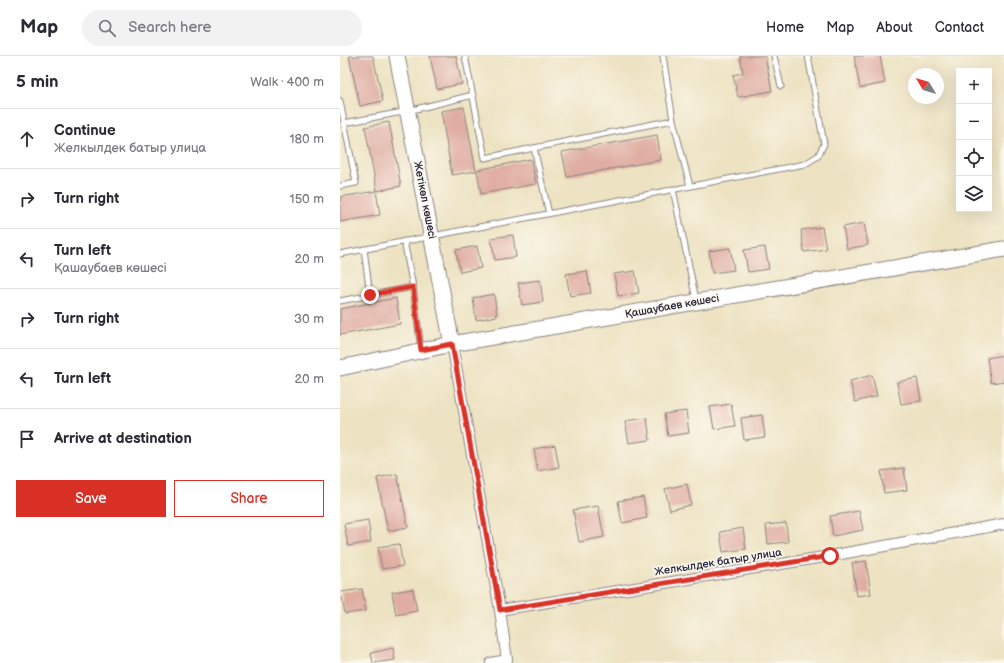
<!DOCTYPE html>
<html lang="en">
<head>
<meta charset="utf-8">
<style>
	:root { --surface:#fff; --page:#f2f2f3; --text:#2b2b33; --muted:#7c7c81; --line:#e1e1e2; --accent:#d93025 }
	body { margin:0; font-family:"Balsamiq Sans",sans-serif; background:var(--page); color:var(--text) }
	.controls { position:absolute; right:12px; top:12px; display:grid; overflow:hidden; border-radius:0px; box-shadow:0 4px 16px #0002 }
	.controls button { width:36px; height:36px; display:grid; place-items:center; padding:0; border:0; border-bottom:1px solid var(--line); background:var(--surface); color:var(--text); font:20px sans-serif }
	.compass { position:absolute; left:568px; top:12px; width:36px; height:36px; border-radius:50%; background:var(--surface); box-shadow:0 4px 16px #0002; rotate:308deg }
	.stop { position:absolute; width:12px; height:12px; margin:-9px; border:3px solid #d93025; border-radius:50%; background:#fff }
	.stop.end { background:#d93025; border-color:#fff; box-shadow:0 1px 4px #0008 }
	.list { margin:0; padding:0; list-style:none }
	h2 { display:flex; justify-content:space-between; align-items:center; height:52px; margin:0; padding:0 16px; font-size:17px }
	h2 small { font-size:13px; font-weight:400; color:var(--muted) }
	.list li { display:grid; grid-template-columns:26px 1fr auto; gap:12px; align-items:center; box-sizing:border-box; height:60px; padding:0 16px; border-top:1px solid var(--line) }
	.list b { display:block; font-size:15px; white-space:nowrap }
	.list p { margin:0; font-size:13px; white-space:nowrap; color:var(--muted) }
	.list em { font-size:13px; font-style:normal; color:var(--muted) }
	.actions { display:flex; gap:8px; padding:12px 16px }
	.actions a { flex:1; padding:9px 0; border:1px solid var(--accent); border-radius:0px; text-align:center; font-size:14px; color:var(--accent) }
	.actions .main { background:var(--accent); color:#fff }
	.icon { flex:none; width:22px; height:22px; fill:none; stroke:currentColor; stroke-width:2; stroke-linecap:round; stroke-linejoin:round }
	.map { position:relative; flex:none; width:664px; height:607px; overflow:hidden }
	header { display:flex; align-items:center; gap:24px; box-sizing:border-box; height:56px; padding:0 20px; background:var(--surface); border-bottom:1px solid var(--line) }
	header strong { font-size:19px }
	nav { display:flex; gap:22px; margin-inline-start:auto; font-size:14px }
	.search { width:280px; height:36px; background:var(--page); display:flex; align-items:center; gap:10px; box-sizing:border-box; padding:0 14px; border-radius:22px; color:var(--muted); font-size:15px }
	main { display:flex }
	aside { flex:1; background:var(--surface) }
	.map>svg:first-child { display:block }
	.building { fill:#e0ada3 }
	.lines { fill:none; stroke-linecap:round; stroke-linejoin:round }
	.lane-casing { stroke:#88827e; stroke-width:7 }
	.street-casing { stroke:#88827e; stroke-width:12 }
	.secondary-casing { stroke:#88827e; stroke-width:17 }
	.lane { stroke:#fff; stroke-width:5 }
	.street { stroke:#fff; stroke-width:10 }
	.secondary { stroke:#fff; stroke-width:15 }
	.route { stroke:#d93025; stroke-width:5 }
	.labels { text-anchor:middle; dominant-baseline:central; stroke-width:3.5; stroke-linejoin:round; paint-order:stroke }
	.street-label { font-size:11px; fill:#22223b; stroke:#fbf7ec }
</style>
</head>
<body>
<header>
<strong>Map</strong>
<div class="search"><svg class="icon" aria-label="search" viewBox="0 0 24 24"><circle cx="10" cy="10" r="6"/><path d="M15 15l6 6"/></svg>Search here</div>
<nav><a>Home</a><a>Map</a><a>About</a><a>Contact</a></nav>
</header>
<main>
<aside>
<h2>5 min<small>Walk · 400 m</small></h2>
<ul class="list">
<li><svg class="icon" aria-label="ahead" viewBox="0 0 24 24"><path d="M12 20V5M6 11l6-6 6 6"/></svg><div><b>Continue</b><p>Желкылдек батыр улица</p></div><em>180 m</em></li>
<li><svg class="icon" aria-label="right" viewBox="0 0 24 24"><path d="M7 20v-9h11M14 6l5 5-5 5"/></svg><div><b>Turn right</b></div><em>150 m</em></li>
<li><svg class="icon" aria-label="left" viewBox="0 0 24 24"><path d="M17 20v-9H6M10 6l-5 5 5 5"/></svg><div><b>Turn left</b><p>Қашаубаев көшесі</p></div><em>20 m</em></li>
<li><svg class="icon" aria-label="right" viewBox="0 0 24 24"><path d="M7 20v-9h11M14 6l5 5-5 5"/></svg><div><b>Turn right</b></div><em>30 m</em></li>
<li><svg class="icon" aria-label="left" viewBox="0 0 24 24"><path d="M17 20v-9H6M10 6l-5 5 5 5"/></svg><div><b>Turn left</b></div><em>20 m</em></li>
<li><svg class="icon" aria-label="arrive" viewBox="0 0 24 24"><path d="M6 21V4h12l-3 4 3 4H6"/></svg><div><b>Arrive at destination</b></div></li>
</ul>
<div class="actions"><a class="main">Save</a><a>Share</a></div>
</aside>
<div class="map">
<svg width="664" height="607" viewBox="0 0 664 607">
	<rect width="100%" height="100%" fill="#fbf7ec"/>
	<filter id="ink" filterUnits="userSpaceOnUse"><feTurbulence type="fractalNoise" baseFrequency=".025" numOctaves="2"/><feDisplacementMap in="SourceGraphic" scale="8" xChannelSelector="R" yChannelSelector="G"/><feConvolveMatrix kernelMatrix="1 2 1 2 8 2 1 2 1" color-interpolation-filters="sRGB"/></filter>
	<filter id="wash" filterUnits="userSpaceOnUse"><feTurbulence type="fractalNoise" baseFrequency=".012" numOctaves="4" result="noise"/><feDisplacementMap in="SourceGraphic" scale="16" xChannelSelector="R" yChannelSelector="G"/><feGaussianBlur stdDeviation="0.9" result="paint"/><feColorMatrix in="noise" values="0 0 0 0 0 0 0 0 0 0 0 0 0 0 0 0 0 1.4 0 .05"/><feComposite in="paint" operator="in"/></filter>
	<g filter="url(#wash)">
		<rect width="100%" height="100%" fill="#ede2c1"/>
		<g id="blocks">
			<!-- building -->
			<g class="building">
				<path d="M 9,0 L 33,0 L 43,45 L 20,50 Z"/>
				<path d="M 90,0 L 116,0 L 122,28 L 97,33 Z"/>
				<path d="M 400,0 L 425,0 L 432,35 L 398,41 L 393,19 L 403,17 Z"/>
				<path d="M 514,0 L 540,0 L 545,27 L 520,32 Z"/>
				<path d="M 124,51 L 136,115 L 112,119 L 101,55 Z"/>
				<path d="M 49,66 L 61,130 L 37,135 L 25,71 Z"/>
				<path d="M 317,79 L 321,104 L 227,121 L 222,96 Z"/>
				<path d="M 191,103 L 196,128 L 141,138 L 137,114 Z"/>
				<path d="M 36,135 L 40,159 L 0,166 L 0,141 Z"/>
				<path d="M 524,167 L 528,189 L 507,193 L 503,171 Z"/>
				<path d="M 482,171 L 486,193 L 464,196 L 461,174 Z"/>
				<path d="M 173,179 L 176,201 L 155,204 L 151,182 Z"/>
				<path d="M 137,190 L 141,212 L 120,216 L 116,194 Z"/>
				<path d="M 425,191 L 429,213 L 408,216 L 404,194 Z"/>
				<path d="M 390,192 L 394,214 L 372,217 L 369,195 Z"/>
				<path d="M 247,215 L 251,237 L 230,240 L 226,218 Z"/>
				<path d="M 295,215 L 299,237 L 278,240 L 274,218 Z"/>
				<path d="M 200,224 L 203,246 L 182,249 L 178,227 Z"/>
				<path d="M 154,238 L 157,260 L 136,264 L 133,242 Z"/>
				<path d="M 56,242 L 60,268 L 0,279 L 0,253 Z"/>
				<path d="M 664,299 L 664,325 L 651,327 L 647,302 Z"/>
				<path d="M 532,319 L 537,340 L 515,346 L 510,325 Z"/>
				<path d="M 577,322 L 581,345 L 561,348 L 557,326 Z"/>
				<path d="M 391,348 L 395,370 L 374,373 L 370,351 Z"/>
				<path d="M 346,355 L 349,377 L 328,380 L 324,358 Z"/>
				<path d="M 422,359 L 425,381 L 404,384 L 401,362 Z"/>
				<path d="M 307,362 L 310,384 L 289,387 L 285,365 Z"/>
				<path d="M 215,389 L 219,411 L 198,415 L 194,393 Z"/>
				<path d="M 564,412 L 567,434 L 544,437 L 541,415 Z"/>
				<path d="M 57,418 L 68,471 L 48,475 L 37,422 Z"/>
				<path d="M 347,428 L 351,449 L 330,454 L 325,433 Z"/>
				<path d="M 303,441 L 307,462 L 282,467 L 278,445 Z"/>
				<path d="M 258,450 L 264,481 L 239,486 L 233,454 Z"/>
				<path d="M 519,455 L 523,474 L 493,480 L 490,460 Z"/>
				<path d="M 28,464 L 31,486 L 8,490 L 4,468 Z"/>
				<path d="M 446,467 L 448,486 L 428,488 L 426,469 Z"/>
				<path d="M 403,472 L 406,493 L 383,496 L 380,476 Z"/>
				<path d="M 59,488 L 63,510 L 42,513 L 38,491 Z"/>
				<path d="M 526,505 L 531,538 L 517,540 L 512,507 Z"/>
				<path d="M 22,533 L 26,555 L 5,558 L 1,536 Z"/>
				<path d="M 73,533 L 77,555 L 56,559 L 52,536 Z"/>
				<path d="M 53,592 L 55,604 L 33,607 L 31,597 Z"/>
			</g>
		</g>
	</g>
	<g filter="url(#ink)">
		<use href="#blocks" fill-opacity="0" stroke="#88827e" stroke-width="1"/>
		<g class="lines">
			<defs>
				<g id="lane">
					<path d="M 125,0 L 145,102 L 194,92 L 209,158"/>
					<path d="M 323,0 L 333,64 L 350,130"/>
					<path d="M 434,0 L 441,30"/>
					<path d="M 0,45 L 16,127 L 0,130"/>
					<path d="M 4,67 L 68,55 L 133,39"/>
					<path d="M 194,92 L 333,64"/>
					<path d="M 333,133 L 356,244"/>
					<path d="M 24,193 L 30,239"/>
					<path d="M 0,198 L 465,108 L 478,100 L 484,88 L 468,0"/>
					<path d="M 73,231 L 81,293"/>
					<path d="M 0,245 L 73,231 L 64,185"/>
				</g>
				<g id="street">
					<path d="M 112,288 L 160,554"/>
					<path d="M 151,607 L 167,604 L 160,554 L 490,500 L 664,468"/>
				</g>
				<g id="secondary">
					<path d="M 57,0 L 112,288"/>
					<path d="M 0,312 L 112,288 L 664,193"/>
				</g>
			</defs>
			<!-- lane casing -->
			<use href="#lane" class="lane-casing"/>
			<!-- street casing -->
			<use href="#street" class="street-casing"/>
			<!-- secondary casing -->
			<use href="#secondary" class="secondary-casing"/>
			<!-- lane -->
			<use href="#lane" class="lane"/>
			<!-- street -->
			<use href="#street" class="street"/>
			<!-- secondary -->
			<use href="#secondary" class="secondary"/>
		</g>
	</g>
	<g class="lines" filter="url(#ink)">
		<!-- route -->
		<path class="route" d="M 30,239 L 73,231 L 81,294 L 112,288 L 160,554 L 490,500"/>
	</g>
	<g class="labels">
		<!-- street labels -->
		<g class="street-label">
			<text transform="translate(85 144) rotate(79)">Жетікөл көшесі</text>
			<text transform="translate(332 250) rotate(-10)">Қашаубаев көшесі</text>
			<text transform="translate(378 506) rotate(-9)">Желкылдек батыр улица</text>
		</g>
	</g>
</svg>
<div class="controls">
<button>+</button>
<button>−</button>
<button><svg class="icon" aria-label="locate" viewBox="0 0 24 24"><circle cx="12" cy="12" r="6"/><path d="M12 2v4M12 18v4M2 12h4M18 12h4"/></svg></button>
<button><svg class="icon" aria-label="layers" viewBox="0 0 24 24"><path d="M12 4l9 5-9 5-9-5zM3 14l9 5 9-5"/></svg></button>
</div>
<svg class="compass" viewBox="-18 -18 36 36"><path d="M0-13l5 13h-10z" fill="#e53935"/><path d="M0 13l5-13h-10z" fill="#7c7c81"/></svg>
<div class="stop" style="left:490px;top:500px"></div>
<div class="stop end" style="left:30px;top:239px"></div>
</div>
</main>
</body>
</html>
